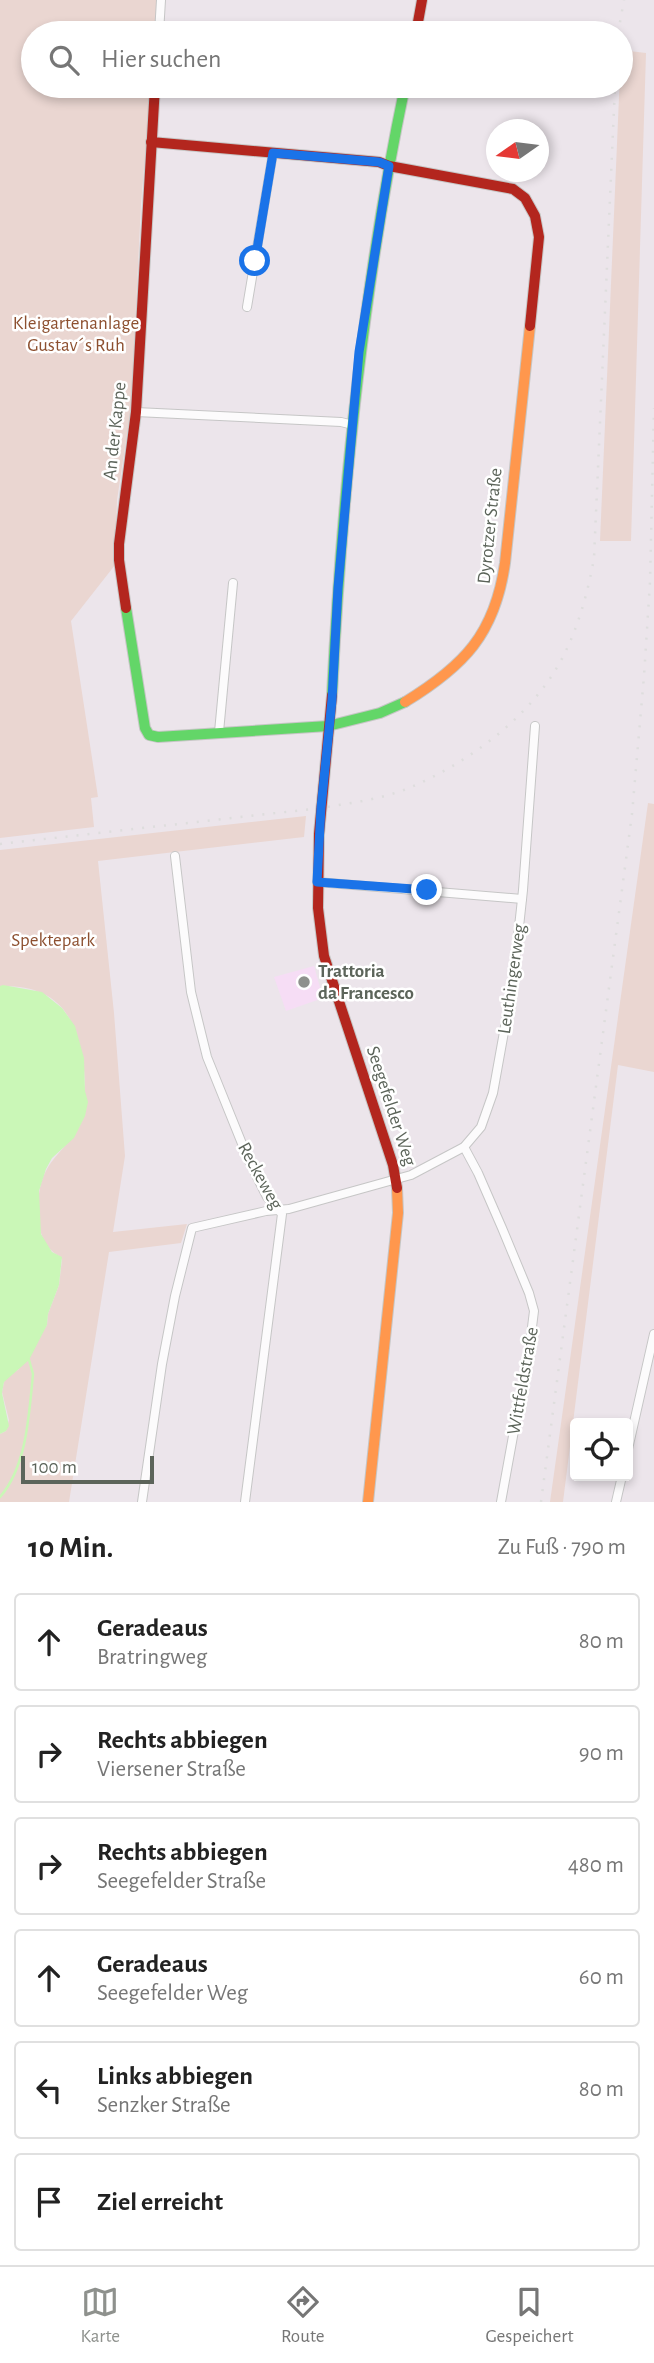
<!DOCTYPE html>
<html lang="de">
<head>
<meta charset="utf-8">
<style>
	:root { --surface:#fff; --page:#f2f2f2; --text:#222; --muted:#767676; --line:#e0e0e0; --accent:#8e918d }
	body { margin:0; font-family:"Alegreya Sans",sans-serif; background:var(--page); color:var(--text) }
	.controls { position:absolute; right:21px; bottom:21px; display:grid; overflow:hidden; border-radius:7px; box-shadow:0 4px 10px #0003 }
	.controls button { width:63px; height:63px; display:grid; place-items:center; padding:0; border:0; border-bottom:2px solid var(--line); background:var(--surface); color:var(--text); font:35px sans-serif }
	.compass { position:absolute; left:486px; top:119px; width:63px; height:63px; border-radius:50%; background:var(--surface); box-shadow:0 4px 10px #0003; rotate:256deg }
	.scale { position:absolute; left:21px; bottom:18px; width:133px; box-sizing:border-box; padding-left:7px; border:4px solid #5c645a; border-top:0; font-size:19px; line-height:24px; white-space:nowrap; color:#5c645a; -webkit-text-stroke:5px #fff; paint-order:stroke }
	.stop { position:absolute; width:21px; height:21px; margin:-16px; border:5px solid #1a73e8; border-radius:50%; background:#fff }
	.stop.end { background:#1a73e8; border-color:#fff; box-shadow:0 2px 7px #0008 }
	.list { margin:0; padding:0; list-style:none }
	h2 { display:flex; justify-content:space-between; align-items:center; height:91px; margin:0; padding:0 28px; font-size:30px }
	h2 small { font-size:23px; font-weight:400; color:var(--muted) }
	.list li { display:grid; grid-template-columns:46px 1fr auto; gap:21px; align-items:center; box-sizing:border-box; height:98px; margin:0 14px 14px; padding:0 14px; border:2px solid var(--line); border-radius:7px }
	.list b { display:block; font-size:26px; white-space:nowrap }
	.list p { margin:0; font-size:23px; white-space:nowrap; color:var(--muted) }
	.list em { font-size:23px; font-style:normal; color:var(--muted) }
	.icon { flex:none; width:38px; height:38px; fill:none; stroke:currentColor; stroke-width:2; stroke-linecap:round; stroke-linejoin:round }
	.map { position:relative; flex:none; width:654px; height:1502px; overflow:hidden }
	.search { position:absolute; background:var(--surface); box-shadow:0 4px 10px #0003; left:21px; right:21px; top:21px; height:77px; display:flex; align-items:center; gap:18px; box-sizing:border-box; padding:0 24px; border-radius:38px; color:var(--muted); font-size:26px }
	.sheet { height:763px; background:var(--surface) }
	nav { display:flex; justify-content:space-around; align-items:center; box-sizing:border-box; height:98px; border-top:2px solid var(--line); background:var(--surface); font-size:19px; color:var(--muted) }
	nav a { display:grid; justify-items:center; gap:4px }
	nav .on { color:var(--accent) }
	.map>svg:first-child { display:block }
	.commercial { fill:#f6ddf5 }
	.green { fill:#ead6d1 }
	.water { fill:#caf7b7 }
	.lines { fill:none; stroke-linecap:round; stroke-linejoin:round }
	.stream { stroke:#caf7b7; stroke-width:2.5 }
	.street-casing { stroke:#c6c6c6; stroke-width:10 }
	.fast-casing { stroke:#c6c6c5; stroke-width:12 }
	.slow-casing { stroke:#c6c6c5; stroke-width:12 }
	.jam-casing { stroke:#c6c6c5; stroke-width:12 }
	.street { stroke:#fcfbfc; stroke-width:8 }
	.fast { stroke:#63d668; stroke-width:10 }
	.slow { stroke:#ff974d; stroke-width:10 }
	.jam { stroke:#b3261e; stroke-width:10 }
	.rail { stroke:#dedddd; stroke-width:2.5; stroke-dasharray:2 9; stroke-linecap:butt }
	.route { stroke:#1a73e8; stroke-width:9 }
	.poi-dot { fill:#8e918d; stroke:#fff; stroke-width:2.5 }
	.labels { text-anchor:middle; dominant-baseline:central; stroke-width:5; stroke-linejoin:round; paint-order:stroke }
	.park-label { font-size:19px; fill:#8d5030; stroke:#fff }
	.street-label { font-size:19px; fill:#5c645a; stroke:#fff }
	.poi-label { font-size:19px; font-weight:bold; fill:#5c645a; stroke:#fff; text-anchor:start }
</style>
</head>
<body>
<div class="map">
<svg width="654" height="1502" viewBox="0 0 654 1502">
	<rect width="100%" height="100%" fill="#ece5eb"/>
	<!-- commercial -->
	<path class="commercial" d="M 314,966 L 323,998 L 286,1011 L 274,977 Z"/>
	<!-- green -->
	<g class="green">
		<path d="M 0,0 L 158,0 L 155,33 L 33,33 L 33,86 L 151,86 L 141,204 L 131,408 L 117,500 L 115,565 L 71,621 L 98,797 L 91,798 L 94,827 L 0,838 Z"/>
		<path d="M 621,50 L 646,53 L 631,541 L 600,541 Z"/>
		<path d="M 648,803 L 654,804 L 654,1072 L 618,1065 L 563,1502 L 550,1502 Z"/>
		<path d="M 306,816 L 304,837 L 98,861 L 114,1013 L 125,1156 L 113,1232 L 187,1224 L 181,1243 L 109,1252 L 69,1502 L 0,1502 L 0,1434 L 6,1431 L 9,1420 L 2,1392 L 4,1382 L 8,1376 L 18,1370 L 47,1325 L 48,1314 L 59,1285 L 62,1260 C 59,1254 55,1255 51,1250 C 37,1237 37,1212 39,1194 C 44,1157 68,1151 82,1121 C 87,1109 84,1097 85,1085 C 85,1067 81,1054 77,1038 C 67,999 39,985 0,986 L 0,850 Z"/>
	</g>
	<!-- water -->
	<path class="water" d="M 3,985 L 42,992 L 62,1008 L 75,1026 L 84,1058 L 85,1091 L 88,1102 L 85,1116 L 74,1138 L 52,1158 L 46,1169 L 39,1191 L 41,1234 L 52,1252 L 62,1257 L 59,1285 L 48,1314 L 47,1325 L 29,1360 L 4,1382 L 2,1393 L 9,1426 L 6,1431 L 0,1434 L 0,986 Z"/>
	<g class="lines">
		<!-- stream -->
		<path class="stream" d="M 0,1497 C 27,1466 29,1414 33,1374 L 29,1360"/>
		<defs>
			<g id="street">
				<path d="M 159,33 L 161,0"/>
				<path d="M 247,307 L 273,153"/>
				<path d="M 136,412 L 341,422 L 353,425"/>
				<path d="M 219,732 L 233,583"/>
				<path d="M 175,856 L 191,992 L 207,1057 L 249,1161 L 267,1197 L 282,1214 L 245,1502"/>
				<path d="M 317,882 L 522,899"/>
				<path d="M 464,1147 L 478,1173 L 502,1228 L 529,1293 L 534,1311 L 530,1343 L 501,1502"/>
				<path d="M 628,1449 L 654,1334"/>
				<path d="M 142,1502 L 162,1364 L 175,1296 L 192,1228 L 266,1211 L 289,1209 L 411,1175 L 464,1147 L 481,1127 L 493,1093 L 513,982 L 523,890 L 535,726"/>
				<path d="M 616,1502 L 622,1476"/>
			</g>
			<g id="fast">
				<path d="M 126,608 L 145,728 L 149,735 L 158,737 L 328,726 L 380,713 L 405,702"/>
				<path d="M 332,695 C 342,490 363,286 405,86"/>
			</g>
			<g id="slow">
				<path d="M 405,702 C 464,666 495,634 505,563 L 530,326"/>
				<path d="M 368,1502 L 398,1213 L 397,1188"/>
			</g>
			<g id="jam">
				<path d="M 416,33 L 422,0"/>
				<path d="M 151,142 L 379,162 L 389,166 L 513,189 L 525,198 L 535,216 L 539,237 L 530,326"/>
				<path d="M 126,608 L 119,560 L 119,544 L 136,412 L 155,86"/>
				<path d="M 332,695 L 319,834 L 318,908 L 324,956 L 393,1165 L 397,1188"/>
			</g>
		</defs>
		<!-- street casing -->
		<use href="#street" class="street-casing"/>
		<!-- fast casing -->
		<use href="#fast" class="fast-casing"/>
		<!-- slow casing -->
		<use href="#slow" class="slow-casing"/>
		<!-- jam casing -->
		<use href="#jam" class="jam-casing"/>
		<!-- street -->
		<use href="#street" class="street"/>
		<!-- fast -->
		<use href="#fast" class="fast"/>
		<!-- slow -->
		<use href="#slow" class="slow"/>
		<!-- jam -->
		<use href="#jam" class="jam"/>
		<!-- rail -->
		<g class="rail">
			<path d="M 618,33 L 624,0"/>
			<path d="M 0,844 L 321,808 C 351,803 382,799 409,788 C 463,765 518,726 551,677 C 574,643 587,598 594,558 L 615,86"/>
			<path d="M 541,1502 L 632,814 L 644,676 L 650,582 L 654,408"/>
		</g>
	</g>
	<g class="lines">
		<!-- route -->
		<path class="route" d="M 255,261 L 273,153 L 379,162 L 389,166 L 359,352 L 338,588 L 332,700 L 321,808 L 317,882 L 427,890"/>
	</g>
	<!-- markers -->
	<circle class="poi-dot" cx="304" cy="982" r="7"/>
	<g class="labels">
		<!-- park labels -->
		<g class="park-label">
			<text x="76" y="323">Kleigartenanlage<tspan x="76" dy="22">Gustav´s Ruh</tspan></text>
			<text x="53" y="940">Spektepark</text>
		</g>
		<!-- street labels -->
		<g class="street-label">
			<text transform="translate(115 431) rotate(-84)">An der Kappe</text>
			<text transform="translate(490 526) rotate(-84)">Dyrotzer Straße</text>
			<text transform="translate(512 979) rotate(-82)">Leuthingerweg</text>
			<text transform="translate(391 1106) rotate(72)">Seegefelder Weg</text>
			<text transform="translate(260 1176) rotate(61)">Reckeweg</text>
			<text transform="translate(523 1381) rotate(-80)">Wittfeldstraße</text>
		</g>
		<!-- poi labels -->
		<g class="poi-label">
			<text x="318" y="971">Trattoria<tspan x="318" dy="22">da Francesco</tspan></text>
		</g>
	</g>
</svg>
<div class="controls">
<button><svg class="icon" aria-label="locate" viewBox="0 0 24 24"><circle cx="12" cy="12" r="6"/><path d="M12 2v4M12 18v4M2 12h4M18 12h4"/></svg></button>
</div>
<svg class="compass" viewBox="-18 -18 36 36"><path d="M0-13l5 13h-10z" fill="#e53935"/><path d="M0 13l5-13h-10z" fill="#767676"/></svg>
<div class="scale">100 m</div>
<div class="stop" style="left:255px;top:261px"></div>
<div class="stop end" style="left:427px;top:890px"></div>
<div class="search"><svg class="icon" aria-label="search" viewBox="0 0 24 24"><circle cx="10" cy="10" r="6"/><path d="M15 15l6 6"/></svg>Hier suchen</div>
</div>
<section class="sheet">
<h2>10 Min.<small>Zu Fuß · 790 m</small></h2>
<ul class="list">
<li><svg class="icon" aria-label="ahead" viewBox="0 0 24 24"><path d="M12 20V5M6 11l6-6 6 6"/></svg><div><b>Geradeaus</b><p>Bratringweg</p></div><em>80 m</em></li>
<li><svg class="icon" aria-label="right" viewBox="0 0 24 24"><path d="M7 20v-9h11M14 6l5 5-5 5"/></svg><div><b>Rechts abbiegen</b><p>Viersener Straße</p></div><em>90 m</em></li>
<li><svg class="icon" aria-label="right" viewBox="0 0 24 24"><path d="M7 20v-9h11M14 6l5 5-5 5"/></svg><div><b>Rechts abbiegen</b><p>Seegefelder Straße</p></div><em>480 m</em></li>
<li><svg class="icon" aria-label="ahead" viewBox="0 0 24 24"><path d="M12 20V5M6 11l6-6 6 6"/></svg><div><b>Geradeaus</b><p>Seegefelder Weg</p></div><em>60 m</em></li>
<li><svg class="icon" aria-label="left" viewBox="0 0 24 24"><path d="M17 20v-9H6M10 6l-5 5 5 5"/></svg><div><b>Links abbiegen</b><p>Senzker Straße</p></div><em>80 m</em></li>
<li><svg class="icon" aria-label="arrive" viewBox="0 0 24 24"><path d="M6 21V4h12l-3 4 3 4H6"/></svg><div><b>Ziel erreicht</b></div></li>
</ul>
</section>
<nav>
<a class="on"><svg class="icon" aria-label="map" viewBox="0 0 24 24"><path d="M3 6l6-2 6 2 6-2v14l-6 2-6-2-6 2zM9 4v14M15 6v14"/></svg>Karte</a>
<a><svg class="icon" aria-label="directions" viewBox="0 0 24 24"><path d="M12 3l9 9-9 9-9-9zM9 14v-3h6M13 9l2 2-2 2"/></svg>Route</a>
<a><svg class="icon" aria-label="saved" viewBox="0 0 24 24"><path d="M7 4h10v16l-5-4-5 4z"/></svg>Gespeichert</a>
</nav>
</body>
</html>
